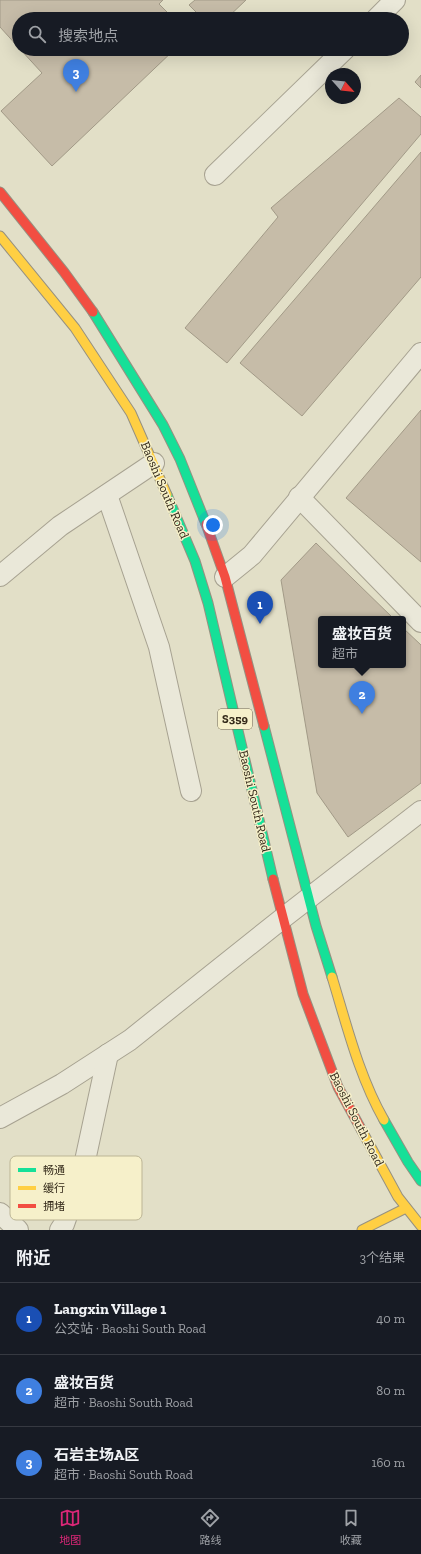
<!DOCTYPE html>
<html lang="zh">
<head>
<meta charset="utf-8">
<style>
	:root { --surface:#171b24; --page:#242831; --text:#f1f3f6; --muted:#9ea1a6; --line:#363941; --accent:#db2777 }
	body { margin:0; font-family:"Zilla Slab","Noto Sans SC",serif; background:var(--page); color:var(--text) }
	.compass { position:absolute; left:325px; top:68px; width:36px; height:36px; border-radius:50%; background:var(--surface); box-shadow:0 4px 16px #0002; rotate:117deg }
	.you { position:absolute; left:213px; top:525px; width:14px; height:14px; margin:-10px; border:3px solid #fff; border-radius:50%; background:#1a73e8; box-shadow:0 0 0 6px #1a73e833 }
	.badge { display:grid; place-items:center; width:26px; height:26px; border-radius:50%; background:var(--accent); color:#fff; font-size:13px; font-weight:700 }
	.pin { position:absolute; translate:-50% -33px; filter:drop-shadow(0 1px 2px #0008) }
	.pin::after { content:''; position:absolute; top:21px; width:14px; height:12px; background:inherit; clip-path:polygon(0 0,100% 0,50% 100%) }
	.popup { position:absolute; left:318px; top:616px; width:88px; height:52px; box-sizing:border-box; display:grid; place-content:center; border-radius:4px; background:var(--surface); filter:drop-shadow(0 1px 3px #0005); font-size:13px; white-space:nowrap; color:var(--muted) }
	.popup b { font-size:15px; color:var(--text) }
	.popup::after { content:''; position:absolute; left:50%; top:100%; margin-left:-8px; border:8px solid transparent; border-top-color:var(--surface) }
	.list { margin:0; padding:0; list-style:none }
	h2 { display:flex; justify-content:space-between; align-items:center; height:52px; margin:0; padding:0 16px; font-size:17px }
	h2 small { font-size:13px; font-weight:400; color:var(--muted) }
	.list li { display:grid; grid-template-columns:26px 1fr auto; gap:12px; align-items:center; box-sizing:border-box; height:72px; padding:0 16px; border-top:1px solid var(--line) }
	.list b { display:block; font-size:15px; white-space:nowrap }
	.list p { margin:0; font-size:13px; white-space:nowrap; color:var(--muted) }
	.list em { font-size:13px; font-style:normal; color:var(--muted) }
	.icon { flex:none; width:22px; height:22px; fill:none; stroke:currentColor; stroke-width:2; stroke-linecap:round; stroke-linejoin:round }
	.map { position:relative; flex:none; width:421px; height:1230px; overflow:hidden }
	.search { position:absolute; background:var(--surface); box-shadow:0 4px 16px #0002; left:12px; right:12px; top:12px; height:44px; display:flex; align-items:center; gap:10px; box-sizing:border-box; padding:0 14px; border-radius:22px; color:var(--muted); font-size:15px }
	.sheet { height:268px; background:var(--surface) }
	nav { display:flex; justify-content:space-around; align-items:center; box-sizing:border-box; height:56px; border-top:1px solid var(--line); background:var(--surface); font-size:11px; color:var(--muted) }
	nav a { display:grid; justify-items:center; gap:2px }
	nav .on { color:var(--accent) }
	.map>svg:first-child { display:block }
	.building { fill:#c6bca8; stroke:#a29a87 }
	.lines { fill:none; stroke-linecap:round; stroke-linejoin:round }
	.street-casing { stroke:#a7a291; stroke-width:22 }
	.fast-casing { stroke:#969181; stroke-width:11 }
	.slow-casing { stroke:#969181; stroke-width:11 }
	.jam-casing { stroke:#969181; stroke-width:11 }
	.street { stroke:#eae8d9; stroke-width:20 }
	.fast { stroke:#16e098; stroke-width:9 }
	.slow { stroke:#ffcf43; stroke-width:9 }
	.jam { stroke:#f24e42; stroke-width:9 }
	.labels { text-anchor:middle; dominant-baseline:central; stroke-width:3; stroke-linejoin:round; paint-order:stroke }
	.shield { fill:#f6f0ca; stroke:#6e654f; stroke-width:1 }
	.shield-label { font-size:12px; font-weight:bold; fill:#342a1a }
	.street-label { font-size:13px; fill:#342a1a; stroke:#f6f0ca }
	.key { fill:#f6f0ca; stroke:#bcb595; stroke-width:1 }
	.key-label { font-size:11px; fill:#342a1a }
</style>
</head>
<body>
<div class="map">
<svg width="421" height="1230" viewBox="0 0 421 1230">
	<rect width="100%" height="100%" fill="#e2dfc7"/>
	<!-- building -->
	<g class="building">
		<path d="M 0,0 L 163,0 L 159,4 L 174,19 L 19,19 L 19,48 L 0,27 Z"/>
		<path d="M 195,0 L 246,0 L 226,19 L 203,19 L 189,5 Z"/>
		<path d="M 20,49 L 175,49 L 52,166 L 1,111 L 42,73 Z"/>
		<path d="M 421,75 L 421,88 L 415,82 Z"/>
		<path d="M 399,98 L 421,117 L 421,134 L 227,363 L 185,328 L 278,217 L 271,208 Z"/>
		<path d="M 421,152 L 421,277 L 302,416 L 240,363 Z"/>
		<path d="M 421,410 L 421,562 L 346,498 Z"/>
		<path d="M 316,543 L 394,619 L 321,619 L 321,665 L 403,665 L 403,628 L 421,645 L 421,783 L 348,837 L 317,793 L 281,580 Z"/>
	</g>
	<g class="lines">
		<defs>
			<g id="street">
				<path d="M 376,19 L 395,0"/>
				<path d="M 215,175 L 345,49"/>
				<path d="M 107,495 L 159,647 L 191,791"/>
				<path d="M 299,497 L 421,622"/>
				<path d="M 0,576 L 60,526 L 154,463"/>
				<path d="M 225,577 L 252,555 L 421,353"/>
				<path d="M 0,1118 L 62,1084 L 130,1040 L 283,918 L 421,811"/>
				<path d="M 0,1213 L 18,1230"/>
				<path d="M 60,1230 L 64,1224 L 83,1170 L 108,1054"/>
			</g>
			<g id="fast">
				<path d="M 93,312 L 163,425 L 180,459 L 206,524"/>
				<path d="M 167,495 L 195,561 L 208,603 L 273,879"/>
				<path d="M 264,726 L 316,926 L 332,977"/>
				<path d="M 384,1120 L 408,1162 L 421,1181"/>
			</g>
			<g id="slow">
				<path d="M 0,236 L 75,328 L 131,413 L 167,495"/>
				<path d="M 332,977 C 347,1026 359,1076 384,1120"/>
				<path d="M 361,1129 L 398,1197 L 421,1226"/>
				<path d="M 362,1230 L 406,1208"/>
			</g>
			<g id="jam">
				<path d="M 0,192 L 64,272 L 93,312"/>
				<path d="M 206,524 L 225,577 L 264,726"/>
				<path d="M 273,879 L 303,994 L 338,1087 L 361,1129"/>
			</g>
		</defs>
		<!-- street casing -->
		<use href="#street" class="street-casing"/>
		<!-- fast casing -->
		<use href="#fast" class="fast-casing"/>
		<!-- slow casing -->
		<use href="#slow" class="slow-casing"/>
		<!-- jam casing -->
		<use href="#jam" class="jam-casing"/>
		<!-- street -->
		<use href="#street" class="street"/>
		<!-- fast -->
		<use href="#fast" class="fast"/>
		<!-- slow -->
		<use href="#slow" class="slow"/>
		<!-- jam -->
		<use href="#jam" class="jam"/>
	</g>
	<g class="labels">
		<!-- shield labels -->
		<rect class="shield" x="218" y="709" width="34" height="20" rx="3"/>
		<g class="shield-label">
			<text x="235" y="719">S359</text>
		</g>
		<!-- street labels -->
		<g class="street-label">
			<text transform="translate(165 490) rotate(67)">Baoshi South Road</text>
			<text transform="translate(255 801) rotate(77)">Baoshi South Road</text>
			<text transform="translate(357 1119) rotate(63)">Baoshi South Road</text>
		</g>
	</g>
	<!-- legend -->
	<rect x="10" y="1156" width="132" height="64" rx="6" class="key"/>
	<rect x="18" y="1168" width="18" height="4" fill="#16e098"/>
	<rect x="18" y="1186" width="18" height="4" fill="#ffcf43"/>
	<rect x="18" y="1204" width="18" height="4" fill="#f24e42"/>
	<g class="key-label">
		<text x="43" y="1174">畅通</text>
		<text x="43" y="1192">缓行</text>
		<text x="43" y="1210">拥堵</text>
	</g>
</svg>
<svg class="compass" viewBox="-18 -18 36 36"><path d="M0-13l5 13h-10z" fill="#e53935"/><path d="M0 13l5-13h-10z" fill="#9ea1a6"/></svg>
<div class="you"></div>
<div class="pin badge" style="left:260px;top:624px;background:#1a4fb4">1</div>
<div class="pin badge" style="left:362px;top:714px;background:#3f7fe0">2</div>
<div class="popup"><b>盛妆百货</b>超市</div>
<div class="pin badge" style="left:76px;top:92px;background:#3f7fe0">3</div>
<div class="search"><svg class="icon" aria-label="search" viewBox="0 0 24 24"><circle cx="10" cy="10" r="6"/><path d="M15 15l6 6"/></svg>搜索地点</div>
</div>
<section class="sheet">
<h2>附近<small>3个结果</small></h2>
<ul class="list">
<li><span class="badge" style="background:#1a4fb4">1</span><div><b>Langxin Village 1</b><p>公交站 · Baoshi South Road</p></div><em>40 m</em></li>
<li><span class="badge" style="background:#3f7fe0">2</span><div><b>盛妆百货</b><p>超市 · Baoshi South Road</p></div><em>80 m</em></li>
<li><span class="badge" style="background:#3f7fe0">3</span><div><b>石岩主场A区</b><p>超市 · Baoshi South Road</p></div><em>160 m</em></li>
</ul>
</section>
<nav>
<a class="on"><svg class="icon" aria-label="map" viewBox="0 0 24 24"><path d="M3 6l6-2 6 2 6-2v14l-6 2-6-2-6 2zM9 4v14M15 6v14"/></svg>地图</a>
<a><svg class="icon" aria-label="directions" viewBox="0 0 24 24"><path d="M12 3l9 9-9 9-9-9zM9 14v-3h6M13 9l2 2-2 2"/></svg>路线</a>
<a><svg class="icon" aria-label="saved" viewBox="0 0 24 24"><path d="M7 4h10v16l-5-4-5 4z"/></svg>收藏</a>
</nav>
</body>
</html>
